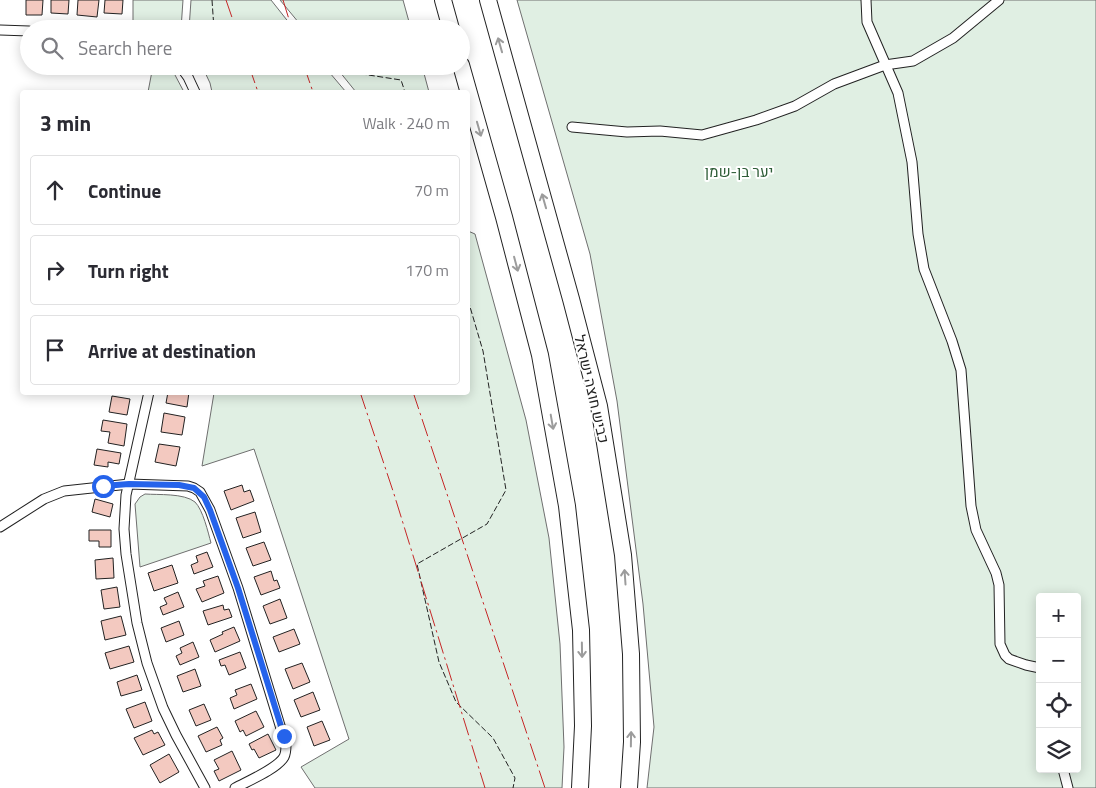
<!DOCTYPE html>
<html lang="en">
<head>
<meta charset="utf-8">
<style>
	:root { --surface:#fff; --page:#f2f2f3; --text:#2b2b33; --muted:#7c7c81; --line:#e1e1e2 }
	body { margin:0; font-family:"Titillium Web",Heebo,sans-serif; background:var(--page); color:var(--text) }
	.controls { position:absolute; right:15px; bottom:15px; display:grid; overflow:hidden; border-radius:5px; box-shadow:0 2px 12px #0003 }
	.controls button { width:45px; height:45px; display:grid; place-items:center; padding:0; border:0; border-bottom:1px solid var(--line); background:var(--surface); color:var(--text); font:25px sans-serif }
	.stop { position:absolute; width:15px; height:15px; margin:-11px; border:4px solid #2563eb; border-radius:50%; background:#fff }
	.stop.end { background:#2563eb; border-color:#fff; box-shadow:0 1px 5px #0008 }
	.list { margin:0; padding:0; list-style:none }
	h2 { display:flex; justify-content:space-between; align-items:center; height:65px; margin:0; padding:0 20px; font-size:21px }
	h2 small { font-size:16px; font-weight:400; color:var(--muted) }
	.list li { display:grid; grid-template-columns:32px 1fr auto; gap:15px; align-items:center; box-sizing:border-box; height:70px; margin:0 10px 10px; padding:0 10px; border:1px solid var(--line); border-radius:5px }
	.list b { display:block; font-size:19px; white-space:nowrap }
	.list em { font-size:16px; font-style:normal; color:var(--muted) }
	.icon { flex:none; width:28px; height:28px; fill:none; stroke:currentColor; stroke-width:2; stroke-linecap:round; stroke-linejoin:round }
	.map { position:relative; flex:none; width:1096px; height:788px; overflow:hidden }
	.search { position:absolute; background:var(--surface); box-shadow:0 2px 12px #0003; left:20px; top:20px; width:450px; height:55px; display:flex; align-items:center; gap:12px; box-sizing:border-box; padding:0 18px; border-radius:28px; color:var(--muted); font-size:19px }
	.panel { position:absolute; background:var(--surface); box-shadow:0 2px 12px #0003; left:20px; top:90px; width:450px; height:305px; border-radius:5px }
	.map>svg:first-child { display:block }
	.green { fill:#e0efe3; stroke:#6f6f6f; fill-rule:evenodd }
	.building { fill:#f3c9c0; stroke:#222 }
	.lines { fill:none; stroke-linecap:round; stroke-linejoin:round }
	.street-casing { stroke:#222; stroke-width:11 }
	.highway-casing { stroke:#222; stroke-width:18 }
	.street { stroke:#fff; stroke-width:9 }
	.highway { stroke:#fff; stroke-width:16 }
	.fence { stroke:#222; stroke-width:1; stroke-dasharray:6 2.5; stroke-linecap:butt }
	.power { stroke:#c62828; stroke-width:1; stroke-dasharray:18 4 2.5 4; stroke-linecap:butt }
	.oneway { stroke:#9c9c9c }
	.route { stroke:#2563eb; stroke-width:6 }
	.labels { text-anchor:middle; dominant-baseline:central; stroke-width:4; stroke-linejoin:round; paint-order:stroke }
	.park-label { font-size:15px; fill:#2f5e38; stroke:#fff }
	.street-label { font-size:15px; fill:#222; stroke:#fff }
</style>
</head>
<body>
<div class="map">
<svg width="1096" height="788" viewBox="0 0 1096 788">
	<rect width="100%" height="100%" fill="#fff"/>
	<!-- green -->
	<g class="green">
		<path d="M 133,0 L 183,0 L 181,29 L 141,29 L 133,25 Z"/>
		<path d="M 191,0 L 271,0 L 294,29 L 189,29 Z"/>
		<path d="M 280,0 L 403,0 L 411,29 L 304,29 Z"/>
		<path d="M 517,0 L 1096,0 L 1096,788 L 647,788 L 654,727 L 643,604 L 617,401 L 590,254 ZM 1040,597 L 1077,597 L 1077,769 L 1040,769 Z"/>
		<path d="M 153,66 L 168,66 L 175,75 L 184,92 L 148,92 Z"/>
		<path d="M 202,66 L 324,66 L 346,92 L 212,92 L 210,83 Z"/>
		<path d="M 335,66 L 422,66 L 429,92 L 356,92 Z"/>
		<path d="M 468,231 L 475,234 L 526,420 L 549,538 L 560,644 L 564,747 L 562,788 L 315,788 L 301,767 L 349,739 L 254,449 L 202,466 L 214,393 L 468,392 Z"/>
		<path d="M 145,494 C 158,495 184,493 195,502 C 203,510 208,532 211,543 L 140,567 L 135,504 L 140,497 Z"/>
	</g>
	<!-- building -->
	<g class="building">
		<path d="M 26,0 L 43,0 L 42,15 L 26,15 Z"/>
		<path d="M 51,0 L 69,0 L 68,14 L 51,13 Z"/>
		<path d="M 78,0 L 99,0 L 97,17 L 77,15 Z"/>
		<path d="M 105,0 L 123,0 L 122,14 L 104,13 Z"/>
		<path d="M 168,392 L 189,392 L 187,407 L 166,403 Z"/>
		<path d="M 112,396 L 130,399 L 127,415 L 109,412 Z"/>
		<path d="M 164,413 L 185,417 L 182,435 L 161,432 Z"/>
		<path d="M 103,420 L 127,424 L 124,446 L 108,443 L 110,432 L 101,431 Z"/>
		<path d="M 159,444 L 180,447 L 176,466 L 155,462 Z"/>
		<path d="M 97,449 L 121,453 L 119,464 L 108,462 L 108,467 L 94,465 Z"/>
		<path d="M 242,485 L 244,492 L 250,490 L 254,501 L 231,510 L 224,491 Z"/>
		<path d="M 95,499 L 113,504 L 110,517 L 92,512 Z"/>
		<path d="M 255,512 L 261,532 L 243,538 L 236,518 Z"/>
		<path d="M 89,530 L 111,530 L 111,547 L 99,547 L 99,541 L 89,541 Z"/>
		<path d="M 264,542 L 271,560 L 253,566 L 246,548 Z"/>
		<path d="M 207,552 L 213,567 L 194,574 L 191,565 L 198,562 L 196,556 Z"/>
		<path d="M 113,558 L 114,578 L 96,579 L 95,560 Z"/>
		<path d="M 172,565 L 178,583 L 154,591 L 148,573 Z"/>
		<path d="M 271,571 L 274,581 L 277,580 L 280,588 L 261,595 L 254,577 Z"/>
		<path d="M 218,576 L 224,593 L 202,602 L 196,589 L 205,586 L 203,581 Z"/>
		<path d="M 117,587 L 120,607 L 104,609 L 101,590 Z"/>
		<path d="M 178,592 L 184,607 L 163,615 L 160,607 L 167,604 L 164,598 Z"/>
		<path d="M 280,599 L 287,618 L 270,624 L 263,606 Z"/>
		<path d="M 223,605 L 224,610 L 229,609 L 232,617 L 208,625 L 203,611 Z"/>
		<path d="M 121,616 L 126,635 L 105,640 L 101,621 Z"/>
		<path d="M 179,621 L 184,635 L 166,642 L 161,628 Z"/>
		<path d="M 234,627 L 240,641 L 215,652 L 210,640 L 223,634 L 222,632 Z"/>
		<path d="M 294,629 L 300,644 L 279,652 L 273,637 Z"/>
		<path d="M 193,642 L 199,657 L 180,665 L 176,656 L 182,653 L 180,648 Z"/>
		<path d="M 129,646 L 134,662 L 110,669 L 105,653 Z"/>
		<path d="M 240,652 L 246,668 L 229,675 L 225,665 L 221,666 L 219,660 Z"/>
		<path d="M 302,663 L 310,682 L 293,689 L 285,669 Z"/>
		<path d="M 195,669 L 201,686 L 183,692 L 177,676 Z"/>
		<path d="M 137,675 L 142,690 L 121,696 L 117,682 Z"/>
		<path d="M 251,684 L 257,699 L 234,709 L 230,698 L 237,695 L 235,690 Z"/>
		<path d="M 313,692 L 320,710 L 301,717 L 294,700 Z"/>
		<path d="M 145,702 L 152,721 L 134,728 L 126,709 Z"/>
		<path d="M 204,704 L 211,720 L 196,726 L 189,710 Z"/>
		<path d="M 256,711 L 264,727 L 246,736 L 243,730 L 240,732 L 235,721 Z"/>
		<path d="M 322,721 L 330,740 L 314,746 L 307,727 Z"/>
		<path d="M 217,727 L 223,738 L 220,740 L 222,745 L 206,752 L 198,736 Z"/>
		<path d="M 152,730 L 154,734 L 158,732 L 165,745 L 143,755 L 134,738 Z"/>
		<path d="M 268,734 L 276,750 L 259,758 L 254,749 L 252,750 L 249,744 Z"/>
		<path d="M 232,751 L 241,770 L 219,781 L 214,771 L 219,769 L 214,760 Z"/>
		<path d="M 169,754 L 179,772 L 160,783 L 150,765 Z"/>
	</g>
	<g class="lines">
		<defs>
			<g id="street">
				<path d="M 866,0 L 867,22 L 898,93 L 912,162 L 918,234 L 924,269 L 952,341 L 961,370 L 971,506 L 976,530 L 996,573 L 999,585 L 1000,644 L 1005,655 L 1009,659 L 1026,665 L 1040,668"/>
				<path d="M 0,30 L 29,31"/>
				<path d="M 180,66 L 188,77 L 195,92"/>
				<path d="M 572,127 L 627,132 L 660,131 L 702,135 L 756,120 L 795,106 L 834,84 L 885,65 L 913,61 L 953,38 L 999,0"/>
				<path d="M 149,392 L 126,495 L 124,529 L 126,554 L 137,623 L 147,663 L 163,708 L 176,735 L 205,788"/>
				<path d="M 0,527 L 44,499 L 64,491 L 129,484 L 188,486 L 194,488 L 200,492 L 210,510 L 238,588 L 286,745 C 286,750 286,753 284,757 C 277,769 248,781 235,788"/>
				<path d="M 1063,769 L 1068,788"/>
			</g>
			<g id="highway">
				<path d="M 443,0 L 451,29"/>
				<path d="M 488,0 L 571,299 L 599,406 L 623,555 L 631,654 L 632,742 L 629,788"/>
				<path d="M 461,65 L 504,217 L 540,355 L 567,506 L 581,630 L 583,726 L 580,788"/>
			</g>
		</defs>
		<!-- street casing -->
		<use href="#street" class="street-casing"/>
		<!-- highway casing -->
		<use href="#highway" class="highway-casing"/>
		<!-- street -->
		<use href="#street" class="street"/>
		<!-- highway -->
		<use href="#highway" class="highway"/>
		<!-- fence -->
		<g class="fence">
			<path d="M 212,0 L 214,29"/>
			<path d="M 310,66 L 401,80 L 405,92"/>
			<path d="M 468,300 L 483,351 L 506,490 L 487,524 L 417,564 L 439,662 L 456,702 L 493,738 L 515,778 L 513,788"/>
		</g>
		<!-- power -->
		<g class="power">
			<path d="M 226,0 L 236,29"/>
			<path d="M 283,0 L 292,29"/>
			<path d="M 249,66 L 258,92"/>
			<path d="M 304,66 L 313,92"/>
			<path d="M 360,392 L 394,494 L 485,788"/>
			<path d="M 413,392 L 545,788"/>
		</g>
	</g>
	<!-- one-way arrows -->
	<defs><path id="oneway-shaft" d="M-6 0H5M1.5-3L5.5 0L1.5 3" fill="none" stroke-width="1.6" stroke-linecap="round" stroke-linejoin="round" transform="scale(1.25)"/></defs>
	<g class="oneway">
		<use href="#oneway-shaft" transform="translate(500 45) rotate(-106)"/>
		<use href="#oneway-shaft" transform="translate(479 129) rotate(74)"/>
		<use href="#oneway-shaft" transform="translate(544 201) rotate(-106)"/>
		<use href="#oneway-shaft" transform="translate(516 264) rotate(75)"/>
		<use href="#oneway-shaft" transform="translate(552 422) rotate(80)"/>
		<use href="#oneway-shaft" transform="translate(625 577) rotate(-94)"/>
		<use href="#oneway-shaft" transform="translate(582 650) rotate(89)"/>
		<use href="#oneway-shaft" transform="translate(631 739) rotate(-89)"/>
	</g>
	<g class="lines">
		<!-- route -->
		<path class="route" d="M 103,486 L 129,484 L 179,485 L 194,488 L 204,497 L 210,510 L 238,588 L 284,736"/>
	</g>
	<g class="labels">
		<!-- park labels -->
		<g class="park-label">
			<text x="739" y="171">יער בן-שמן</text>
		</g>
		<!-- street labels -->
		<g class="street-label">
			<text transform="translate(592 389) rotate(77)">כביש חוצה ישראל</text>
		</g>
	</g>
</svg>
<div class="controls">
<button>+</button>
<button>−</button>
<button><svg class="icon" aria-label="locate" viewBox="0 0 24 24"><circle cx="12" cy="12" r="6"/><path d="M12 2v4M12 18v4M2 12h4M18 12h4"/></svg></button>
<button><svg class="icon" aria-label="layers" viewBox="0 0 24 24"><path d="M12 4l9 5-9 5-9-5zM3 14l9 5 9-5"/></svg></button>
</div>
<div class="stop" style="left:103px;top:486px"></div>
<div class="stop end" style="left:284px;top:736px"></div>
<div class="search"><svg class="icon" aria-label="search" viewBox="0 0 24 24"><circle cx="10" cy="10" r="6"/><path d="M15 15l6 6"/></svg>Search here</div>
<section class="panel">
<h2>3 min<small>Walk · 240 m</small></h2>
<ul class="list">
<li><svg class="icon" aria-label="ahead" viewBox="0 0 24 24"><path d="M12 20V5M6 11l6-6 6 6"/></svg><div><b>Continue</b></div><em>70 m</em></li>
<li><svg class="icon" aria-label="right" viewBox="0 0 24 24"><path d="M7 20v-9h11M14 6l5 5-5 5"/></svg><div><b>Turn right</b></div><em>170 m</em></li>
<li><svg class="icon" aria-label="arrive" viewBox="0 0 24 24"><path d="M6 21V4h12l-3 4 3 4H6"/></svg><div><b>Arrive at destination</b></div></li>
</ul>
</section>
</div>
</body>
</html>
